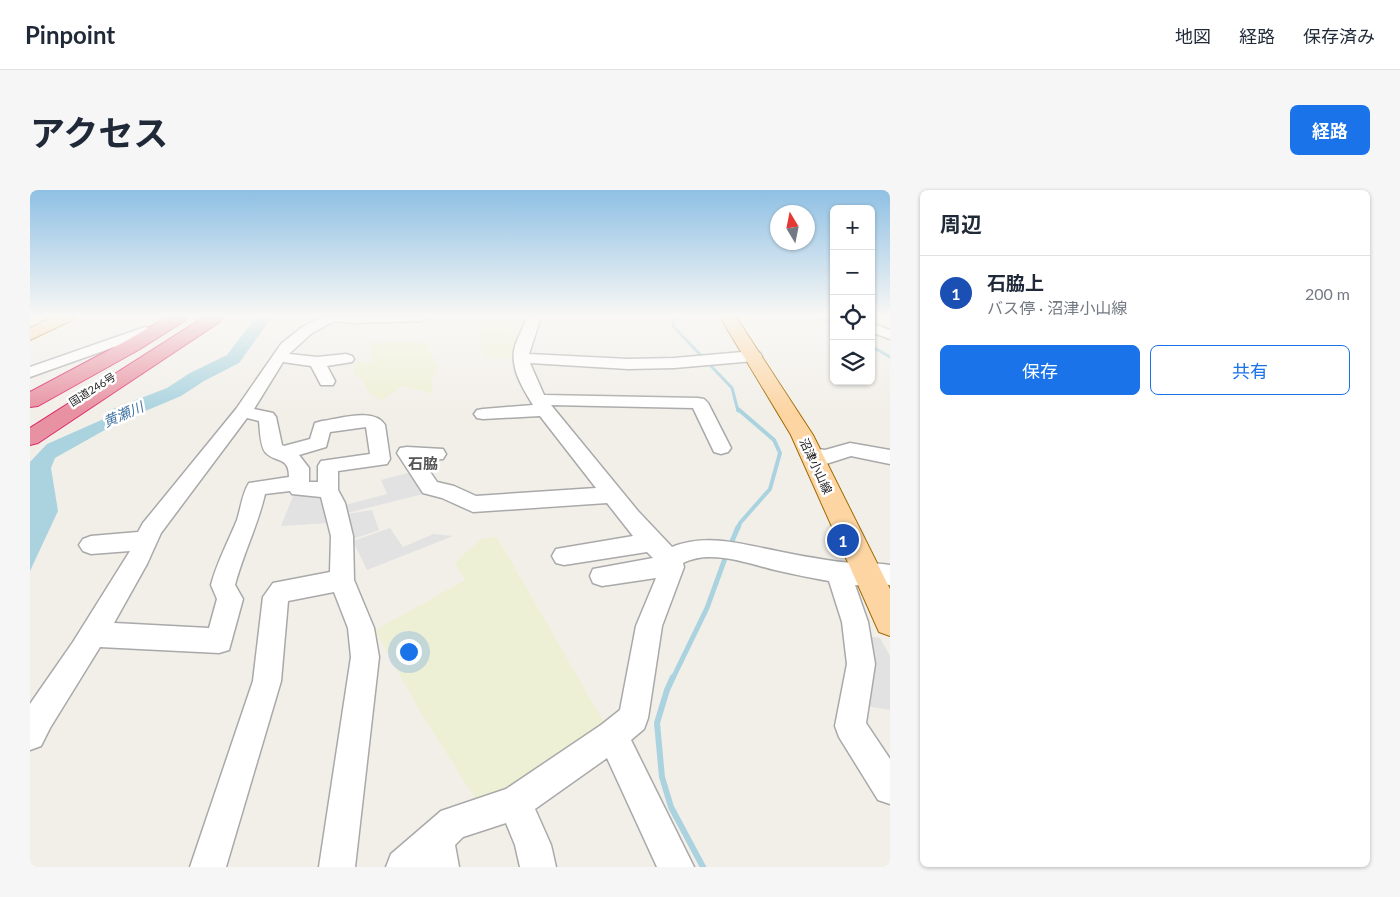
<!DOCTYPE html>
<html lang="ja">
<head>
<meta charset="utf-8">
<style>
	:root { --surface:#fff; --page:#f6f6f7; --text:#1f2937; --muted:#747a83; --line:#e0e1e3; --accent:#1a73e8 }
	body { margin:0; font-family:Lato,"Noto Sans JP",sans-serif; background:var(--page); color:var(--text) }
	.controls { position:absolute; right:15px; top:15px; display:grid; overflow:hidden; border-radius:8px; box-shadow:0 1px 4px #0004 }
	.controls button { width:45px; height:45px; display:grid; place-items:center; padding:0; border:0; border-bottom:1px solid var(--line); background:var(--surface); color:var(--text); font:25px sans-serif }
	.compass { position:absolute; left:740px; top:15px; width:45px; height:45px; border-radius:50%; background:var(--surface); box-shadow:0 1px 4px #0004; rotate:350deg }
	.you { position:absolute; left:378px; top:461px; width:18px; height:18px; margin:-12px; border:4px solid #fff; border-radius:50%; background:#1a73e8; box-shadow:0 0 0 8px #1a73e833 }
	.badge { display:grid; place-items:center; width:32px; height:32px; border-radius:50%; background:var(--accent); color:#fff; font-size:16px; font-weight:700 }
	.pin { position:absolute; translate:-50% -50%; border:2px solid #fff; box-shadow:0 1px 5px #0006 }
	.list { margin:0; padding:0; list-style:none }
	h2 { display:flex; justify-content:space-between; align-items:center; height:65px; margin:0; padding:0 20px; font-size:21px }
	h2 small { font-size:16px; font-weight:400; color:var(--muted) }
	.list li { display:grid; grid-template-columns:32px 1fr auto; gap:15px; align-items:center; box-sizing:border-box; height:75px; padding:0 20px; border-top:1px solid var(--line) }
	.list b { display:block; font-size:19px; white-space:nowrap }
	.list p { margin:0; font-size:16px; white-space:nowrap; color:var(--muted) }
	.list em { font-size:16px; font-style:normal; color:var(--muted) }
	.actions { display:flex; gap:10px; padding:15px 20px }
	.actions a { flex:1; padding:11px 0; border:1px solid var(--accent); border-radius:8px; text-align:center; font-size:18px; color:var(--accent) }
	.actions .main { background:var(--accent); color:#fff }
	.icon { flex:none; width:28px; height:28px; fill:none; stroke:currentColor; stroke-width:2; stroke-linecap:round; stroke-linejoin:round }
	.map { position:relative; flex:none; width:860px; height:677px; overflow:hidden; border-radius:8px }
	header { display:flex; align-items:center; gap:30px; box-sizing:border-box; height:70px; padding:0 25px; background:var(--surface); border-bottom:1px solid var(--line) }
	header strong { font-size:24px }
	nav { display:flex; gap:28px; margin-inline-start:auto; font-size:18px }
	.intro { display:flex; align-items:center; justify-content:space-between; box-sizing:border-box; height:120px; padding:0 30px }
	h1 { margin:0; font-size:35px }
	.button { padding:12px 22px; border-radius:8px; background:var(--accent); color:#fff; font-size:18px; font-weight:700 }
	main { display:flex; gap:30px; padding:0 30px }
	aside { flex:1; background:var(--surface); border-radius:8px; box-shadow:0 1px 4px #0004 }
	.map>svg:first-child { display:block }
	.farmland { fill:#eef0d5 }
	.parking { fill:#e2e2e2 }
	.water { fill:#aad3df }
	.lines { fill:none; stroke-linecap:round; stroke-linejoin:round }
	.stream-far3 { stroke:#aad3df; stroke-width:3 }
	.stream-far2 { stroke:#aad3df; stroke-width:4 }
	.stream-far1 { stroke:#aad3df; stroke-width:5 }
	.stream { stroke:#aad3df; stroke-width:6 }
	.river { fill:#aad3df; fill-rule:evenodd }
	.minor-casing { stroke:#a9a9a9; stroke-width:3 }
	.major-casing { stroke:#a06a00; stroke-width:2 }
	.highway-casing { stroke:#dd2968; stroke-width:2 }
	.minor { fill:#fff; fill-rule:evenodd }
	.major { fill:#fcd5a3; fill-rule:evenodd }
	.highway { fill:#e891a2; fill-rule:evenodd }
	.labels { text-anchor:middle; dominant-baseline:central; stroke-width:5; stroke-linejoin:round; paint-order:stroke }
	.far-street-label { font-size:11px; fill:#222; stroke:#fff }
	.street-label { font-size:12px; fill:#222; stroke:#fff }
	.water-label { font-size:14px; font-style:italic; fill:#4676a3; stroke:#fff }
	.quarter-label { font-size:15px; font-weight:bold; fill:#555; stroke:#fff }
</style>
</head>
<body>
<header>
<strong>Pinpoint</strong>
<nav><a>地図</a><a>経路</a><a>保存済み</a></nav>
</header>
<div class="intro"><h1>アクセス</h1><a class="button">経路</a></div>
<main>
<div class="map">
<svg width="860" height="677" viewBox="0 0 860 677">
	<rect width="100%" height="100%" fill="#f2efe9"/>
	<!-- farmland -->
	<g class="farmland">
		<path d="M 450,127 L 497,127 L 485,168 L 457,168 L 450,155 L 448,143 Z"/>
		<path d="M 341,152 L 396,152 L 407,177 L 402,191 L 403,204 L 373,196 L 352,210 L 341,205 L 331,188 L 326,187 L 324,179 L 327,171 L 342,173 Z"/>
		<path d="M 467,347 L 582,546 L 449,614 L 393,527 L 345,440 L 435,390 L 425,373 L 451,349 Z"/>
	</g>
	<!-- parking -->
	<g class="parking">
		<path d="M 382,282 L 397,303 L 317,323 L 312,316 L 357,304 L 351,290 Z"/>
		<path d="M 265,301 L 290,303 L 300,333 L 251,336 Z"/>
		<path d="M 342,320 L 349,340 L 323,349 L 317,324 Z"/>
		<path d="M 360,338 L 373,357 L 403,344 L 423,346 L 337,380 L 323,351 Z"/>
		<path d="M 837,446 L 850,448 L 860,466 L 860,520 L 836,516 Z"/>
	</g>
	<!-- water -->
	<path class="water" d="M 119,209 L 121,214 L 25,268 L 21,278 L 28,321 L 0,381 L 0,272 L 17,254 Z"/>
	<g class="lines">
		<!-- stream-far3 -->
		<g class="stream-far3">
			<path d="M 643,127 L 643,136 L 702,198 L 708,221"/>
			<path d="M 791,127 L 804,135"/>
			<path d="M 841,156 L 860,167"/>
		</g>
		<!-- stream-far2 -->
		<path class="stream-far2" d="M 708,339 L 710,333 L 740,299 L 750,263 L 744,250 L 708,219"/>
		<!-- stream-far1 -->
		<g class="stream-far1">
			<path d="M 700,356 L 708,337"/>
			<path d="M 643,488 L 677,418 L 697,363"/>
		</g>
		<!-- stream -->
		<path class="stream" d="M 643,487 L 637,500 L 627,533 L 632,587 L 641,617 L 673,677"/>
		<!-- river -->
		<path class="river" d="M 226,127 L 242,127 L 209,173 L 174,191 L 151,206 L 94,230 L 87,231 L 80,230 L 77,225 L 80,220 L 137,198 L 160,183 L 197,165 Z"/>
		<defs>
			<g id="minor">
				<path d="M 291,127 L 398,127 L 391,131 L 323,133 L 305,131 L 282,143 L 259,164 L 287,167 L 316,164 L 322,166 L 324,169 L 322,172 L 297,176 L 305,191 L 303,195 L 291,195 L 281,176 L 253,172 L 224,219 L 243,223 L 246,227 L 252,255 L 254,256 L 280,249 L 285,233 L 292,231 C 309,229 344,217 355,235 L 360,269 L 357,274 L 308,281 L 308,300 L 315,313 L 323,346 L 324,390 L 344,438 L 349,467 L 325,677 L 289,677 L 321,467 L 318,438 L 304,402 L 258,411 L 251,491 L 196,677 L 160,677 L 223,491 L 233,407 L 243,393 L 300,382 L 301,346 L 291,307 L 262,304 L 260,301 L 235,304 C 228,335 213,364 205,395 L 213,409 L 199,460 L 189,463 L 70,457 L 20,538 L 11,556 L 0,560 L 0,514 L 43,452 L 100,361 L 61,364 L 53,361 L 49,355 L 53,349 L 61,346 L 108,342 L 113,333 L 206,219 L 251,154 L 272,137 ZM 217,228 L 229,231 C 230,239 230,257 236,263 C 246,273 259,266 259,287 L 219,293 C 212,304 211,318 207,330 C 198,352 187,372 181,395 L 187,409 L 179,438 L 84,433 L 117,374 L 131,343 ZM 336,237 L 340,264 L 291,271 L 288,276 L 288,292 L 279,292 L 279,278 L 269,265 L 296,257 L 300,242 Z"/>
				<path d="M 497,127 L 511,127 L 499,164 L 598,169 L 644,168 L 724,161 L 730,163 L 732,166 L 730,169 L 724,171 L 644,178 L 598,179 L 500,173 L 514,205 L 668,208 L 674,209 L 678,213 L 701,258 L 698,262 L 691,264 L 684,262 L 663,218 L 521,215 L 608,321 L 642,357 C 677,343 711,354 747,361 C 765,365 784,368 803,371 C 823,374 840,372 860,375 L 860,395 C 848,393 837,396 825,395 L 838,432 L 845,474 L 836,533 L 860,569 L 860,614 L 848,610 L 809,547 L 805,536 L 817,474 L 812,432 L 799,391 C 781,388 763,384 745,380 C 716,373 681,359 653,373 L 654,377 L 632,436 L 618,528 L 614,539 L 601,550 L 664,677 L 627,677 L 577,568 L 505,619 L 521,655 L 526,677 L 490,677 L 485,655 L 476,633 L 433,647 L 425,655 L 429,677 L 356,677 L 361,664 L 411,621 L 476,599 L 571,535 L 590,520 L 606,436 L 626,388 L 572,396 L 563,393 L 560,386 L 563,379 L 623,368 L 617,362 L 534,375 L 526,373 L 522,366 L 526,359 L 603,346 L 577,313 L 443,322 L 412,308 L 393,303 L 367,263 L 370,258 L 377,257 L 413,259 L 416,264 L 413,269 L 392,270 L 407,292 L 424,296 L 446,306 L 566,298 L 510,226 L 453,229 L 447,228 L 444,224 L 447,220 L 453,219 L 503,215 C 493,199 479,177 485,156 C 488,146 494,137 497,127 Z"/>
				<path d="M 841,133 L 860,140 L 860,149 L 841,142 Z"/>
				<path d="M 115,137 L 126,140 L 128,143 L 126,146 L 115,146 L 0,187 L 0,177 Z"/>
				<path d="M 820,253 L 860,260 L 860,274 L 821,266 L 796,274 L 774,270 L 771,265 L 774,260 L 781,258 L 795,260 Z"/>
			</g>
			<g id="major">
				<path d="M 22,127 L 43,127 L 40,131 L 0,150 L 0,138 Z"/>
				<path d="M 690,127 L 706,127 L 783,245 L 860,399 L 860,446 L 849,442 L 761,245 Z"/>
			</g>
			<g id="highway">
				<path d="M 137,127 L 157,127 L 154,131 L 110,159 L 8,216 L 0,217 L 0,202 L 96,151 Z"/>
				<path d="M 174,127 L 194,127 L 191,131 L 8,253 L 0,255 L 0,238 Z"/>
			</g>
		</defs>
		<!-- minor casing -->
		<use href="#minor" class="minor-casing"/>
		<!-- major casing -->
		<use href="#major" class="major-casing"/>
		<!-- highway casing -->
		<use href="#highway" class="highway-casing"/>
		<!-- minor -->
		<use href="#minor" class="minor"/>
		<!-- major -->
		<use href="#major" class="major"/>
		<!-- highway -->
		<use href="#highway" class="highway"/>
	</g>
	<!-- sky -->
	<linearGradient id="sky" x2="0" y2="1"><stop stop-color="#8fc0e4"/><stop offset="0.57" stop-color="#f9f8f5"/><stop offset="1" stop-color="#f9f8f5" stop-opacity="0"/></linearGradient>
	<rect width="860" height="221" fill="url(#sky)"/>
	<g class="labels">
		<!-- far-street labels -->
		<g class="far-street-label">
			<text transform="translate(62 199) rotate(-32)">国道246号</text>
		</g>
		<!-- street labels -->
		<g class="street-label">
			<text transform="translate(786 276) rotate(65)">沼津小山線</text>
		</g>
		<!-- water labels -->
		<g class="water-label">
			<text transform="translate(93 224) rotate(-24)">黄瀬川</text>
		</g>
		<!-- quarter labels -->
		<g class="quarter-label">
			<text x="393" y="273">石脇</text>
		</g>
	</g>
</svg>
<div class="controls">
<button>+</button>
<button>−</button>
<button><svg class="icon" aria-label="locate" viewBox="0 0 24 24"><circle cx="12" cy="12" r="6"/><path d="M12 2v4M12 18v4M2 12h4M18 12h4"/></svg></button>
<button><svg class="icon" aria-label="layers" viewBox="0 0 24 24"><path d="M12 4l9 5-9 5-9-5zM3 14l9 5 9-5"/></svg></button>
</div>
<svg class="compass" viewBox="-18 -18 36 36"><path d="M0-13l5 13h-10z" fill="#e53935"/><path d="M0 13l5-13h-10z" fill="#747a83"/></svg>
<div class="you"></div>
<div class="pin badge" style="left:813px;top:350px;background:#1a4fb4">1</div>
</div>
<aside>
<h2>周辺<small></small></h2>
<ul class="list">
<li><span class="badge" style="background:#1a4fb4">1</span><div><b>石脇上</b><p>バス停 · 沼津小山線</p></div><em>200 m</em></li>
</ul>
<div class="actions"><a class="main">保存</a><a>共有</a></div>
</aside>
</main>
</body>
</html>
